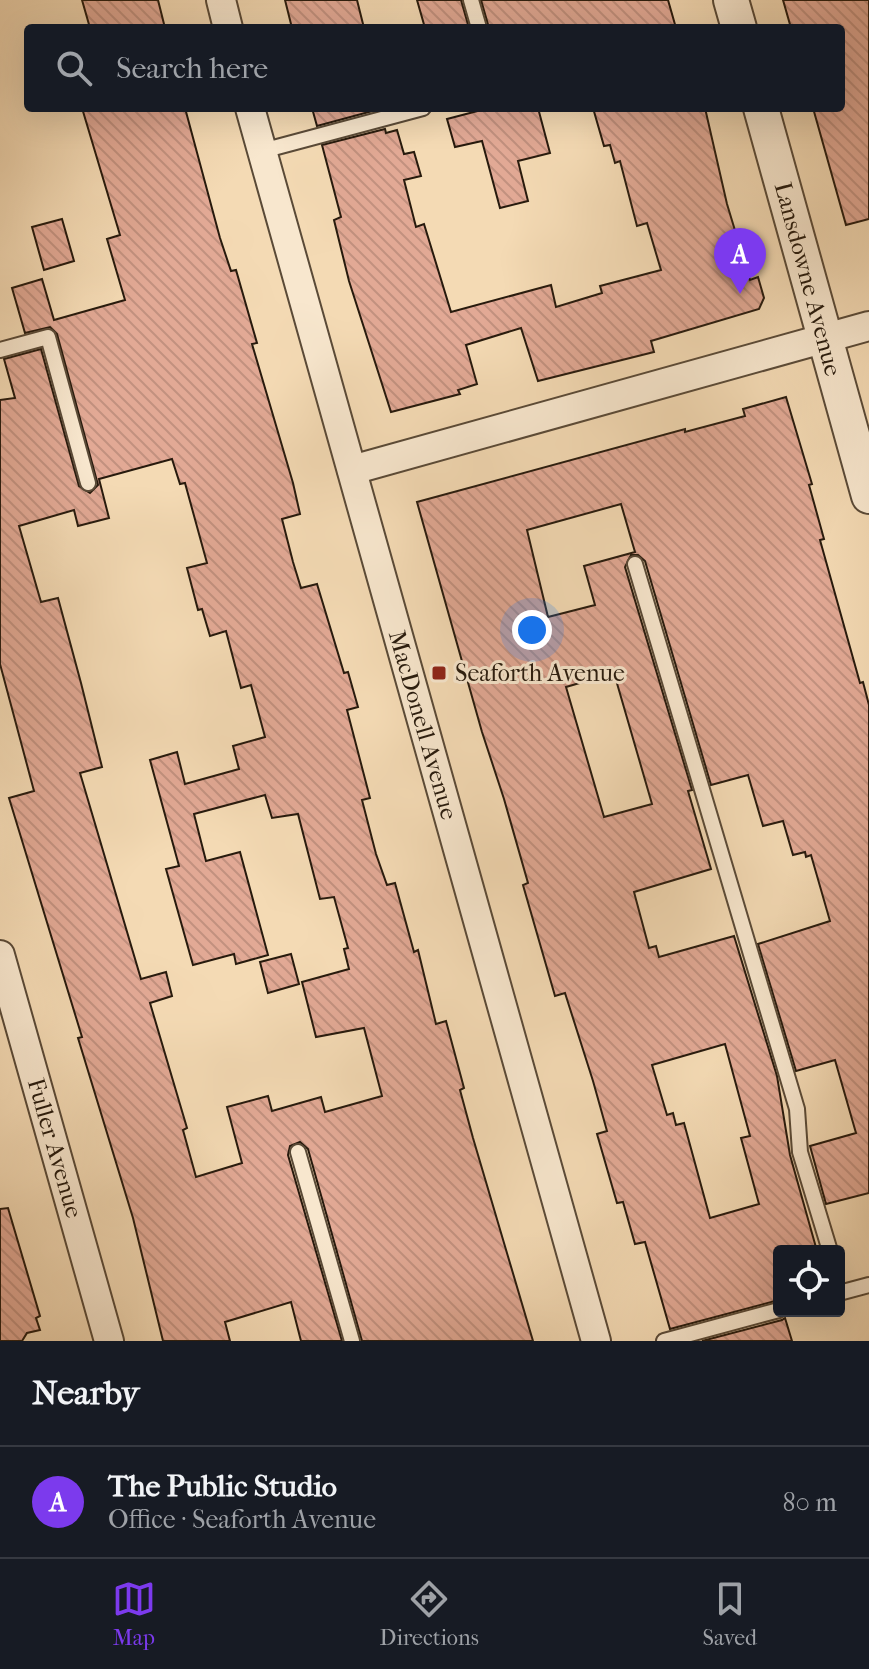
<!DOCTYPE html>
<html lang="en">
<head>
<meta charset="utf-8">
<style>
	:root { --surface:#171b24; --page:#242831; --text:#f1f3f6; --muted:#9ea1a6; --line:#363941; --accent:#7c3aed }
	body { margin:0; font-family:"IM FELL French Canon",serif; background:var(--page); color:var(--text) }
	.controls { position:absolute; right:24px; bottom:24px; display:grid; overflow:hidden; border-radius:8px; box-shadow:0 8px 32px #0002 }
	.controls button { width:72px; height:72px; display:grid; place-items:center; padding:0; border:0; border-bottom:2px solid var(--line); background:var(--surface); color:var(--text); font:40px sans-serif }
	.you { position:absolute; left:532px; top:630px; width:28px; height:28px; margin:-20px; border:6px solid #fff; border-radius:50%; background:#1a73e8; box-shadow:0 0 0 12px #1a73e833 }
	.badge { display:grid; place-items:center; width:52px; height:52px; border-radius:50%; background:var(--accent); color:#fff; font-size:26px; font-weight:700 }
	.pin { position:absolute; translate:-50% -66px; filter:drop-shadow(0 2px 4px #0008) }
	.pin::after { content:''; position:absolute; top:42px; width:28px; height:24px; background:inherit; clip-path:polygon(0 0,100% 0,50% 100%) }
	.list { margin:0; padding:0; list-style:none }
	h2 { display:flex; justify-content:space-between; align-items:center; height:104px; margin:0; padding:0 32px; font-size:34px }
	h2 small { font-size:26px; font-weight:400; color:var(--muted) }
	.list li { display:grid; grid-template-columns:52px 1fr auto; gap:24px; align-items:center; box-sizing:border-box; height:112px; padding:0 32px; border-top:2px solid var(--line) }
	.list b { display:block; font-size:30px; white-space:nowrap }
	.list p { margin:0; font-size:26px; white-space:nowrap; color:var(--muted) }
	.list em { font-size:26px; font-style:normal; color:var(--muted) }
	.icon { flex:none; width:44px; height:44px; fill:none; stroke:currentColor; stroke-width:2; stroke-linecap:round; stroke-linejoin:round }
	.map { position:relative; flex:none; width:869px; height:1341px; overflow:hidden }
	.search { position:absolute; background:var(--surface); box-shadow:0 8px 32px #0002; left:24px; right:24px; top:24px; height:88px; display:flex; align-items:center; gap:20px; box-sizing:border-box; padding:0 28px; border-radius:8px; color:var(--muted); font-size:30px }
	.sheet { height:216px; background:var(--surface) }
	nav { display:flex; justify-content:space-around; align-items:center; box-sizing:border-box; height:112px; border-top:2px solid var(--line); background:var(--surface); font-size:22px; color:var(--muted) }
	nav a { display:grid; justify-items:center; gap:4px }
	nav .on { color:var(--accent) }
	.map>svg:first-child { display:block }
	.building { fill:url(#building-back-hatch); stroke:#271a0d; stroke-width:2; fill-rule:evenodd }
	.lines { fill:none; stroke-linecap:round; stroke-linejoin:round }
	.service-casing { stroke:#5a4a37; stroke-width:18 }
	.minor-casing { stroke:#5a4a37; stroke-width:32 }
	.tertiary-casing { stroke:#5a4a37; stroke-width:38 }
	.service { stroke:#f8e7ce; stroke-width:14 }
	.minor { stroke:#f8e7ce; stroke-width:28 }
	.tertiary { stroke:#f8e7ce; stroke-width:34 }
	.poi-dot { fill:#8f2418; stroke:#f8e7ce; stroke-width:3 }
	.labels { text-anchor:middle; dominant-baseline:central; stroke-width:6; stroke-linejoin:round; paint-order:stroke }
	.street-label { font-size:24px; fill:#271a0d; stroke:#f8e7ce }
	.poi-label { font-size:24px; fill:#271a0d; stroke:#f8e7ce; text-anchor:start }
</style>
</head>
<body>
<div class="map">
<svg width="869" height="1341" viewBox="0 0 869 1341">
	<defs>
		<pattern id="building-back-hatch" width="6" height="6" patternUnits="userSpaceOnUse" patternTransform="scale(2)"><rect width="6" height="6" fill="#e2a995"/><path d="M-1 5l2 2M0 0l6 6M5-1l2 2" fill="none" stroke="#c2917f"/></pattern>
	</defs>
	<rect width="100%" height="100%" fill="#f4dab4"/>
	<filter id="stains"><feTurbulence type="fractalNoise" baseFrequency=".0025" numOctaves="4"/><feColorMatrix values="0 0 0 0 .2 0 0 0 0 .09 0 0 0 0 .02 0 0 0 .5 -.17"/></filter>
	<radialGradient id="worn" r=".72"><stop offset=".6" stop-color="#630" stop-opacity="0"/><stop offset="1" stop-color="#630" stop-opacity=".3"/></radialGradient>
	<!-- building -->
	<g class="building">
		<path d="M 82,0 L 158,0 L 165,28 L 90,28 Z"/>
		<path d="M 285,0 L 357,0 L 364,28 L 292,28 Z"/>
		<path d="M 417,0 L 461,0 L 469,28 L 425,28 Z"/>
		<path d="M 481,0 L 668,0 L 676,28 L 489,28 Z"/>
		<path d="M 783,0 L 869,0 L 869,219 L 846,225 L 813,108 L 841,108 L 841,28 L 791,28 Z"/>
		<path d="M 82,108 L 185,108 L 220,238 L 231,271 L 236,270 L 257,343 L 252,344 L 293,483 L 300,514 L 282,519 L 293,562 L 301,588 L 317,584 L 344,673 L 348,672 L 358,707 L 347,710 L 370,798 L 362,800 L 376,854 L 387,885 L 395,883 L 414,952 L 418,950 L 436,1024 L 446,1021 L 464,1088 L 460,1090 L 473,1138 L 533,1341 L 362,1341 L 308,1149 L 300,1142 L 290,1146 L 288,1155 L 342,1341 L 301,1341 L 291,1302 L 225,1322 L 230,1341 L 163,1341 L 133,1218 L 78,1038 L 82,1037 L 9,798 L 34,791 L 0,664 L 0,400 L 15,398 L 4,359 L 41,349 L 79,486 L 90,493 L 98,485 L 57,334 L 50,327 L 25,333 L 12,288 L 42,279 L 54,320 L 125,300 L 107,239 L 120,235 ZM 172,459 L 180,484 L 185,483 L 207,563 L 187,568 L 198,610 L 202,609 L 210,636 L 226,631 L 241,688 L 251,685 L 265,737 L 233,746 L 239,769 L 185,784 L 177,752 L 150,760 L 179,866 L 166,869 L 193,965 L 234,954 L 236,964 L 268,955 L 240,852 L 206,861 L 194,814 L 265,795 L 272,818 L 298,814 L 320,899 L 334,897 L 348,948 L 344,949 L 349,969 L 302,982 L 316,1037 L 364,1028 L 382,1096 L 325,1112 L 321,1097 L 272,1111 L 268,1096 L 227,1107 L 242,1163 L 196,1177 L 183,1130 L 187,1128 L 150,1003 L 172,996 L 166,972 L 141,979 L 80,773 L 102,767 L 81,683 L 58,598 L 41,602 L 19,526 L 74,510 L 78,526 L 109,518 L 99,479 Z"/>
		<path d="M 312,108 L 380,108 L 380,109 L 317,126 Z"/>
		<path d="M 489,108 L 538,108 L 550,153 L 518,161 L 528,201 L 500,208 L 482,141 L 455,147 L 447,119 Z"/>
		<path d="M 593,108 L 705,108 L 727,204 L 750,280 L 758,277 L 764,298 L 759,309 L 651,341 L 654,352 L 538,381 L 521,328 L 466,345 L 477,384 L 458,390 L 460,394 L 391,412 L 349,281 L 334,220 L 341,217 L 322,145 L 385,129 L 386,133 L 397,130 L 404,154 L 414,152 L 421,176 L 404,180 L 416,227 L 424,224 L 451,312 L 551,285 L 556,307 L 602,293 L 600,286 L 661,270 L 647,223 L 637,226 L 620,161 L 615,163 L 610,145 L 604,146 Z"/>
		<path d="M 62,219 L 74,261 L 44,270 L 32,227 Z"/>
		<path d="M 786,397 L 812,484 L 809,485 L 824,539 L 820,540 L 860,683 L 863,682 L 869,705 L 869,1193 L 826,1204 L 810,1146 L 856,1133 L 835,1060 L 796,1071 L 758,944 L 830,921 L 811,855 L 806,857 L 805,852 L 793,855 L 783,821 L 763,826 L 748,775 L 711,785 L 645,561 L 638,555 L 631,555 L 625,567 L 692,790 L 688,791 L 711,869 L 634,892 L 649,948 L 656,946 L 659,957 L 734,936 L 777,1076 L 790,1155 L 817,1251 L 779,1251 L 779,1300 L 670,1329 L 645,1242 L 635,1244 L 623,1202 L 617,1203 L 597,1134 L 607,1131 L 593,1081 L 565,993 L 555,996 L 523,885 L 528,883 L 504,799 L 482,732 L 417,502 L 685,429 L 685,432 L 745,416 L 743,409 ZM 621,504 L 635,552 L 584,566 L 595,605 L 548,617 L 527,530 ZM 614,673 L 652,804 L 604,817 L 566,687 ZM 725,1044 L 750,1136 L 741,1138 L 759,1204 L 710,1218 L 684,1123 L 676,1125 L 673,1113 L 667,1115 L 652,1065 Z"/>
		<path d="M 291,954 L 299,984 L 268,993 L 260,962 Z"/>
		<path d="M 8,1208 L 40,1316 L 36,1318 L 40,1330 L 27,1333 L 22,1341 L 0,1341 L 0,1209 Z"/>
		<path d="M 785,1318 L 792,1341 L 702,1341 L 782,1320 Z"/>
	</g>
	<g class="lines">
		<defs>
			<g id="service">
				<path d="M 471,0 L 479,28"/>
				<path d="M 262,151 L 423,108"/>
				<path d="M 0,350 L 48,337 L 88,483"/>
				<path d="M 635,564 L 797,1109 L 800,1152 L 830,1251"/>
				<path d="M 298,1152 L 352,1341"/>
				<path d="M 839,1293 L 869,1285"/>
				<path d="M 664,1341 L 779,1310"/>
			</g>
			<g id="minor">
				<path d="M 221,0 L 228,28"/>
				<path d="M 250,108 L 596,1341"/>
				<path d="M 352,470 L 869,326"/>
				<path d="M 0,955 L 109,1341"/>
			</g>
			<g id="tertiary">
				<path d="M 731,0 L 739,28"/>
				<path d="M 761,108 L 869,496"/>
			</g>
		</defs>
		<!-- service casing -->
		<use href="#service" class="service-casing"/>
		<!-- minor casing -->
		<use href="#minor" class="minor-casing"/>
		<!-- tertiary casing -->
		<use href="#tertiary" class="tertiary-casing"/>
		<!-- service -->
		<use href="#service" class="service"/>
		<!-- minor -->
		<use href="#minor" class="minor"/>
		<!-- tertiary -->
		<use href="#tertiary" class="tertiary"/>
	</g>
	<!-- markers -->
	<rect class="poi-dot" x="431" y="665" width="16" height="16" rx="4"/>
	<g class="labels">
		<!-- street labels -->
		<g class="street-label">
			<text transform="translate(808 279) rotate(75)">Lansdowne Avenue</text>
			<text transform="translate(423 725) rotate(74)">MacDonell Avenue</text>
			<text transform="translate(55 1148) rotate(74)">Fuller Avenue</text>
		</g>
		<!-- poi labels -->
		<g class="poi-label">
			<text x="455" y="673">Seaforth Avenue</text>
		</g>
	</g>
	<rect width="100%" height="100%" filter="url(#stains)"/>
	<rect width="100%" height="100%" fill="url(#worn)"/>
</svg>
<div class="controls">
<button><svg class="icon" aria-label="locate" viewBox="0 0 24 24"><circle cx="12" cy="12" r="6"/><path d="M12 2v4M12 18v4M2 12h4M18 12h4"/></svg></button>
</div>
<div class="you"></div>
<div class="pin badge" style="left:740px;top:294px">A</div>
<div class="search"><svg class="icon" aria-label="search" viewBox="0 0 24 24"><circle cx="10" cy="10" r="6"/><path d="M15 15l6 6"/></svg>Search here</div>
</div>
<section class="sheet">
<h2>Nearby<small></small></h2>
<ul class="list">
<li><span class="badge">A</span><div><b>The Public Studio</b><p>Office · Seaforth Avenue</p></div><em>80 m</em></li>
</ul>
</section>
<nav>
<a class="on"><svg class="icon" aria-label="map" viewBox="0 0 24 24"><path d="M3 6l6-2 6 2 6-2v14l-6 2-6-2-6 2zM9 4v14M15 6v14"/></svg>Map</a>
<a><svg class="icon" aria-label="directions" viewBox="0 0 24 24"><path d="M12 3l9 9-9 9-9-9zM9 14v-3h6M13 9l2 2-2 2"/></svg>Directions</a>
<a><svg class="icon" aria-label="saved" viewBox="0 0 24 24"><path d="M7 4h10v16l-5-4-5 4z"/></svg>Saved</a>
</nav>
</body>
</html>
